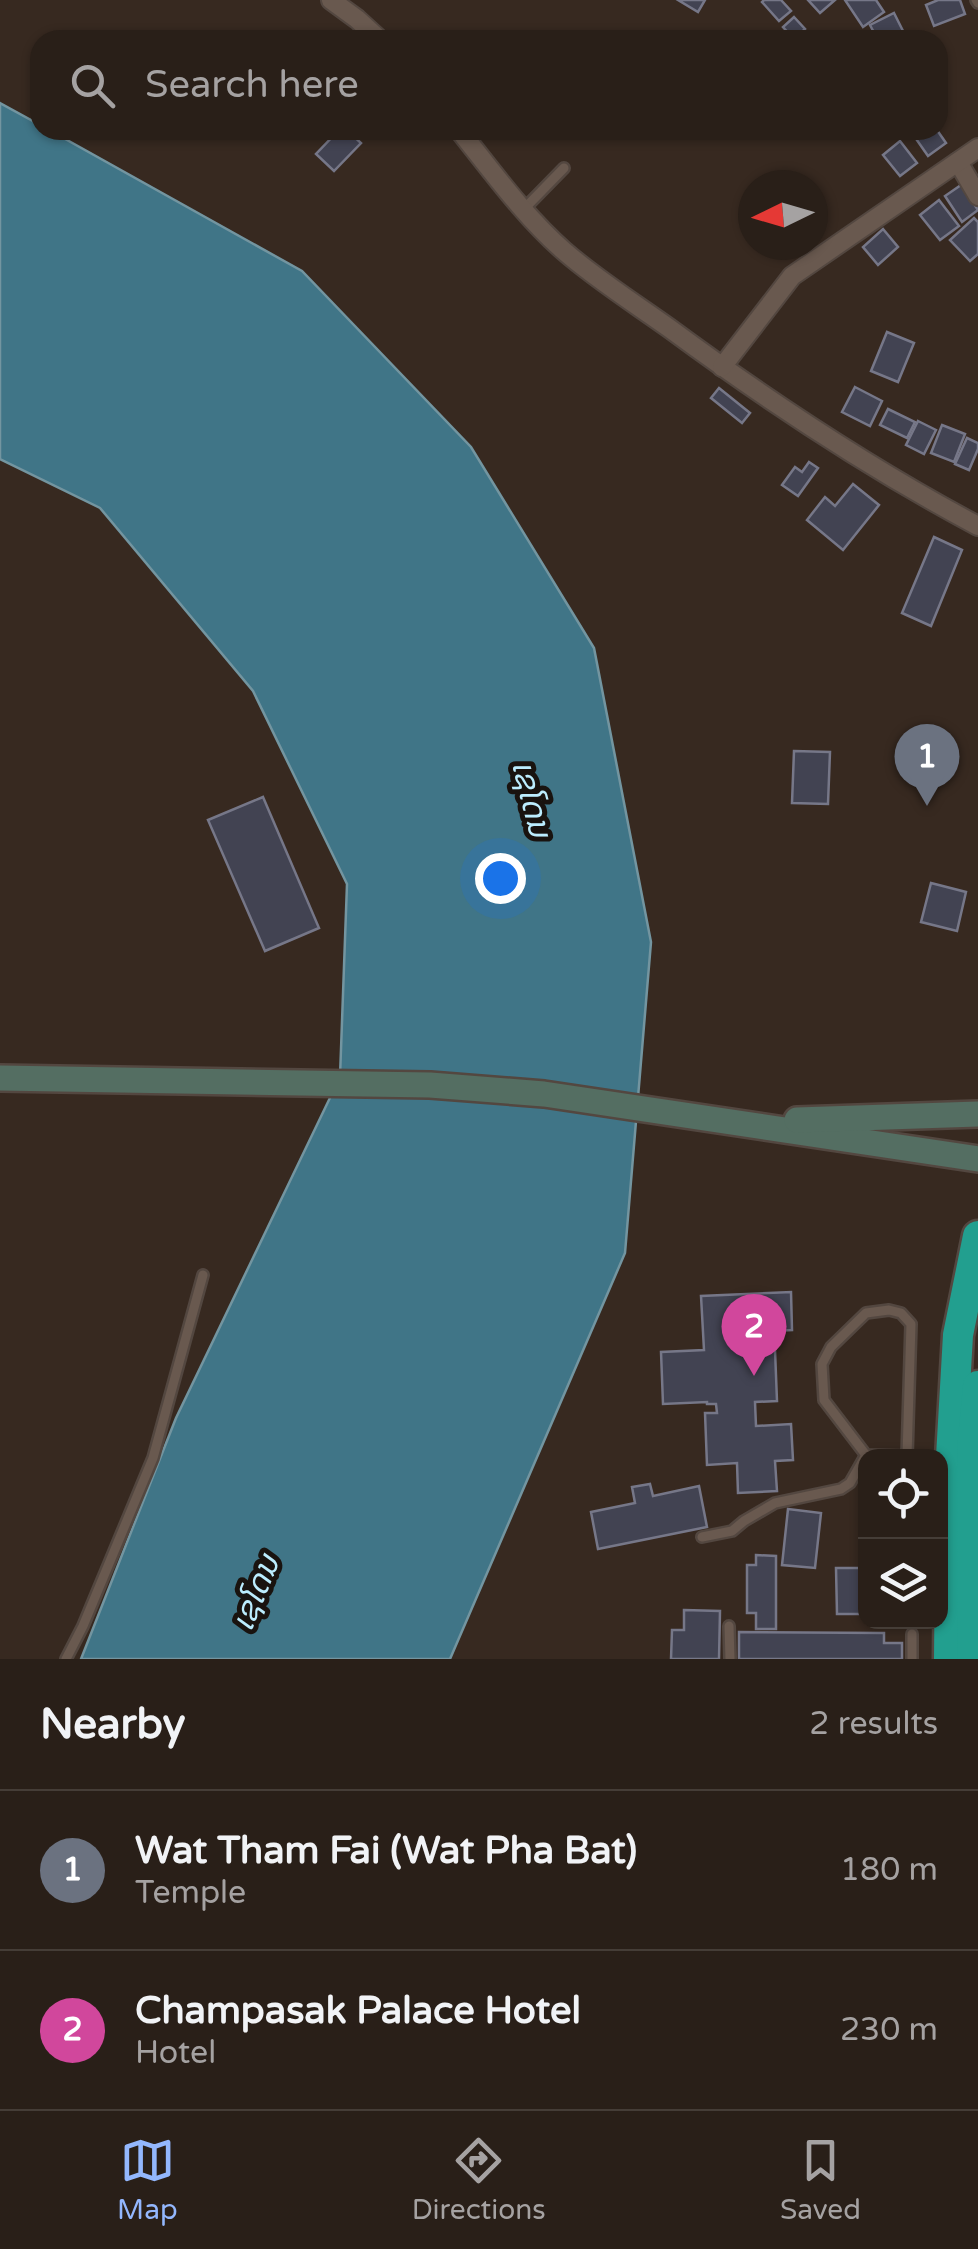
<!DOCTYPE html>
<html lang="en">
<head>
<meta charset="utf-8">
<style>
	:root { --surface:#291f18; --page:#352c25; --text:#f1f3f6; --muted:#a5a2a2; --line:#453d37; --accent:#93b7fd }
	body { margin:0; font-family:"Varela Round","Noto Sans Lao",sans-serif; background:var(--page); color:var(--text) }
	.controls { position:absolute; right:30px; bottom:30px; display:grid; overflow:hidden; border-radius:20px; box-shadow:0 2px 8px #0004 }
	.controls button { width:90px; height:90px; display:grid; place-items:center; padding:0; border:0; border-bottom:2px solid var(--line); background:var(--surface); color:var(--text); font:50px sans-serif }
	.compass { position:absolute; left:738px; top:170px; width:90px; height:90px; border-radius:50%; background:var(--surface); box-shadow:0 2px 8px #0004; rotate:265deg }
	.you { position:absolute; left:500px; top:878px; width:35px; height:35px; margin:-25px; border:8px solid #fff; border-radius:50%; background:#1a73e8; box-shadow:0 0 0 15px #1a73e833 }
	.badge { display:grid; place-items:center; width:65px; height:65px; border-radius:50%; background:var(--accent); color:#fff; font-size:32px; font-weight:700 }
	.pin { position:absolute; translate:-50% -82px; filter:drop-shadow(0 2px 5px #0008) }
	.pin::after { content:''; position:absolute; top:52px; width:35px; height:30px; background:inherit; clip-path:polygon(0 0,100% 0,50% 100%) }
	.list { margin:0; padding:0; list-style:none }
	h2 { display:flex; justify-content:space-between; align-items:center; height:130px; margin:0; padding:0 40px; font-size:42px }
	h2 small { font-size:32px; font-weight:400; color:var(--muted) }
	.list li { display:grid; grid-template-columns:65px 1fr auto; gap:30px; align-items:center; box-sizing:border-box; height:160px; padding:0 40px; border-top:2px solid var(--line) }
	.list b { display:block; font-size:38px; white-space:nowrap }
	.list p { margin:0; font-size:32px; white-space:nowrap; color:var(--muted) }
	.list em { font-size:32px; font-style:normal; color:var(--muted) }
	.icon { flex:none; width:55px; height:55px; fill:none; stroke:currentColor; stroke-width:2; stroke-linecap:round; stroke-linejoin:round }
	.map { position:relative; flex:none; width:978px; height:1659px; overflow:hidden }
	.search { position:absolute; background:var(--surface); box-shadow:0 2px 8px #0004; left:30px; right:30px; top:30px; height:110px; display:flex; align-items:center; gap:25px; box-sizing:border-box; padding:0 35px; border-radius:30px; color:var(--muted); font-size:38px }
	.sheet { height:450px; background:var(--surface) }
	nav { display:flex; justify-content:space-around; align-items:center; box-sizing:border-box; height:140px; border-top:2px solid var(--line); background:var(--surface); font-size:28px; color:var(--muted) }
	nav a { display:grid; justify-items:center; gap:5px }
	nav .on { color:var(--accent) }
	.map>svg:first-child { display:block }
	.water { fill:#407587; stroke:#7395a0; stroke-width:2.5 }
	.building { fill:#424352; stroke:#767788; stroke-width:2.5 }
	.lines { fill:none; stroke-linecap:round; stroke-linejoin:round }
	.lane-casing { stroke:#534740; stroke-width:14 }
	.street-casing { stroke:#534740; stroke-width:22 }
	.secondary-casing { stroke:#534740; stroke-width:30 }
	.highway-casing { stroke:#534740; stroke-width:35 }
	.lane { stroke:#69594f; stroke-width:9 }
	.street { stroke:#69594f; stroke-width:18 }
	.secondary { stroke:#546e62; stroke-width:25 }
	.highway { stroke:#229f8f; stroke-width:30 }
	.labels { text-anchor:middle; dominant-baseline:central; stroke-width:10; stroke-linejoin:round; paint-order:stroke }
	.water-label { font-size:32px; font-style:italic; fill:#bcedfe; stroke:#19130f }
</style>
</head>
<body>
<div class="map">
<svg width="978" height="1659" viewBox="0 0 978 1659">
	<rect width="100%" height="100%" fill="#372920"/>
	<!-- water -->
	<path class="water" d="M 0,103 L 40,125 L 40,130 L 49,130 L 302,271 L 471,447 L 594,648 L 651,942 L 625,1253 L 450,1659 L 81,1659 L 176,1418 L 340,1077 L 347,884 L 253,691 L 100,508 L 0,459 Z"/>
	<!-- building -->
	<g class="building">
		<path d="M 678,0 L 705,0 L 698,12 Z"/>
		<path d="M 764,0 L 781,0 L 791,11 L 779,21 L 762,2 Z"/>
		<path d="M 808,0 L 835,0 L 820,13 Z"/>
		<path d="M 845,0 L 876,0 L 884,12 L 863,27 Z"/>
		<path d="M 938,0 L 960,0 L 965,14 L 934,26 L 926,5 Z"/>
		<path d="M 894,13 L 903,31 L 885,40 L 878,40 L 870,25 Z"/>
		<path d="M 794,17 L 805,29 L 794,39 L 783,27 Z"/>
		<path d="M 339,130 L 347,130 L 361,143 L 334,171 L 316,154 Z"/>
		<path d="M 916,130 L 937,130 L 946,143 L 928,156 L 912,133 Z"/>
		<path d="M 900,141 L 917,163 L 900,176 L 883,155 Z"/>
		<path d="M 961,185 L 978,210 L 962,222 L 945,196 Z"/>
		<path d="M 939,200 L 959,226 L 940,240 L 920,215 Z"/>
		<path d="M 974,218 L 978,222 L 978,254 L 970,261 L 950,240 Z"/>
		<path d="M 883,229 L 898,247 L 878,265 L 863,247 Z"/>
		<path d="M 887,332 L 914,343 L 898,382 L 871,371 Z"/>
		<path d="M 855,387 L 882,401 L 870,426 L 842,412 Z"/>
		<path d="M 719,388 L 750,413 L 742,423 L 711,398 Z"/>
		<path d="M 888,409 L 915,422 L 907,438 L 880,425 Z"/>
		<path d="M 918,421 L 936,430 L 924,454 L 906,445 Z"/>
		<path d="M 942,425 L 965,434 L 954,462 L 931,453 Z"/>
		<path d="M 967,438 L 978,443 L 978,449 L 969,470 L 955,464 Z"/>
		<path d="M 809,462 L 818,468 L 798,496 L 782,485 L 795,467 L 802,472 Z"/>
		<path d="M 853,484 L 879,505 L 843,550 L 807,520 L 825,497 L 835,506 Z"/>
		<path d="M 934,537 L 962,550 L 931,626 L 902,613 Z"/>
		<path d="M 794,751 L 830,752 L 828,804 L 792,803 Z"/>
		<path d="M 263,797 L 319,928 L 265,951 L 208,820 Z"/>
		<path d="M 931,883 L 966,892 L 957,931 L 921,922 Z"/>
		<path d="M 791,1292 L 792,1330 L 750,1332 L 751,1351 L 775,1350 L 777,1401 L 755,1402 L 756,1426 L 791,1424 L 793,1460 L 775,1461 L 777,1491 L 738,1493 L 737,1463 L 707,1465 L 705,1413 L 717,1413 L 716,1404 L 707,1404 L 707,1402 L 663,1404 L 661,1352 L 704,1350 L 701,1296 Z"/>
		<path d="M 650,1484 L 653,1496 L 699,1486 L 707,1527 L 598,1549 L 591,1512 L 635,1503 L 632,1487 Z"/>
		<path d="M 788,1509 L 821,1513 L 815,1568 L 782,1565 Z"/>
		<path d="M 756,1555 L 776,1556 L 776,1629 L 756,1629 L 756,1613 L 747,1613 L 747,1565 L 756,1565 Z"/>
		<path d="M 836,1568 L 866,1568 L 866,1614 L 837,1614 Z"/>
		<path d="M 684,1610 L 720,1611 L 719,1659 L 671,1659 L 672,1630 L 684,1630 Z"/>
		<path d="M 739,1632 L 884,1633 L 884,1643 L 902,1643 L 902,1659 L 739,1659 Z"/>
	</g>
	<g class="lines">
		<defs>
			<g id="lane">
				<path d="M 976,0 L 978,3"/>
				<path d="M 523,210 L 564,168"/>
				<path d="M 907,1456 L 911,1324 L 901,1313 L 889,1310 L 866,1313 L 831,1347 L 822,1364 L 824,1400 L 866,1455 L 907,1456 L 908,1456"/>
				<path d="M 702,1537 L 732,1531 L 744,1521 L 775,1503 L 841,1489 L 850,1483 L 866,1455"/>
				<path d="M 729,1626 L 730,1659"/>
				<path d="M 66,1659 L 83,1626 L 153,1458 L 203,1275"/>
				<path d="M 912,1659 L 912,1634"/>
			</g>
			<g id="street">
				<path d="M 331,0 L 357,19 L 380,40"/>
				<path d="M 459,130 C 492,171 524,216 564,251 C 596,279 634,303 669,328 C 768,401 869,468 978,526"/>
				<path d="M 958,162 L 978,196"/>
				<path d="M 722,367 L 792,276 L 978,148"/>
			</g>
			<g id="secondary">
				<path d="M 0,1078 L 430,1085 L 544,1094 L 978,1159"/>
				<path d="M 797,1120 L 978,1114"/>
			</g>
			<g id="highway">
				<path d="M 949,1659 L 951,1457 L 958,1335 L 978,1236"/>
				<path d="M 972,1659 L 973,1438 L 978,1386"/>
			</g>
		</defs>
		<!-- lane casing -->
		<use href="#lane" class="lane-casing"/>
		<!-- street casing -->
		<use href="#street" class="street-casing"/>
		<!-- secondary casing -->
		<use href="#secondary" class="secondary-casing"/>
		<!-- highway casing -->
		<use href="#highway" class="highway-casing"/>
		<!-- lane -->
		<use href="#lane" class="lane"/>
		<!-- street -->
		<use href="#street" class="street"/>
		<!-- secondary -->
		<use href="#secondary" class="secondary"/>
		<!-- highway -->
		<use href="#highway" class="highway"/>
	</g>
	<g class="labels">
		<!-- water labels -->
		<g class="water-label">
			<text transform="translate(531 799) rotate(76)">ເຊໂດນ</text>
			<text transform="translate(256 1593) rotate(-68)">ເຊໂດນ</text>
		</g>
	</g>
</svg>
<div class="controls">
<button><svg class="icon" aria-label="locate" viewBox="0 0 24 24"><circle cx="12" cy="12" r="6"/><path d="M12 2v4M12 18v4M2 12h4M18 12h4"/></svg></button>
<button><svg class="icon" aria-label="layers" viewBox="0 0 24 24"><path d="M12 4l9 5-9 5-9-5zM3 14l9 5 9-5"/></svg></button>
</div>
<svg class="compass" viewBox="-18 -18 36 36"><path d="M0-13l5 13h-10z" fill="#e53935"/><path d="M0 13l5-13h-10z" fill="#a5a2a2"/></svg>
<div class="you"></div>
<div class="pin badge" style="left:927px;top:806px;background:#6b7280">1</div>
<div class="pin badge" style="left:754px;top:1376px;background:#d1479c">2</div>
<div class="search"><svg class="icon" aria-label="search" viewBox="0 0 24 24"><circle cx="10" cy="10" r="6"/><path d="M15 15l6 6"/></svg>Search here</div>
</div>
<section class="sheet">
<h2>Nearby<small>2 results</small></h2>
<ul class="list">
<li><span class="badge" style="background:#6b7280">1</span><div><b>Wat Tham Fai (Wat Pha Bat)</b><p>Temple</p></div><em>180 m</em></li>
<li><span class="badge" style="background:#d1479c">2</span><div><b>Champasak Palace Hotel</b><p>Hotel</p></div><em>230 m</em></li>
</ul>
</section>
<nav>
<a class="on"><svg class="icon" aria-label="map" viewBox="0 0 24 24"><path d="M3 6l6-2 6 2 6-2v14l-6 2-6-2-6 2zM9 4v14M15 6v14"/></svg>Map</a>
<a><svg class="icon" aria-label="directions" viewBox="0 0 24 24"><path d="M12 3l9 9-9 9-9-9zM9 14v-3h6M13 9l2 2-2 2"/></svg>Directions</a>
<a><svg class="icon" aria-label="saved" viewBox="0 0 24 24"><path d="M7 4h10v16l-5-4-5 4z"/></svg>Saved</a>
</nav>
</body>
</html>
